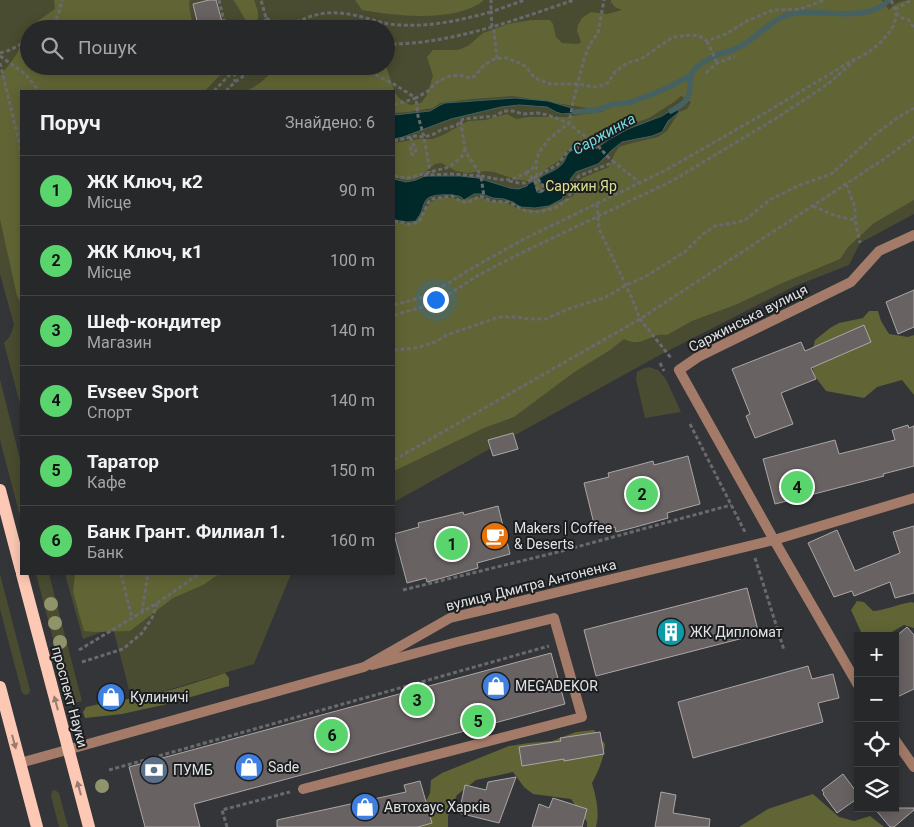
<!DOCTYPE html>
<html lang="uk">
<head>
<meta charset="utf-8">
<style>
	:root { --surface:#26282a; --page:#323436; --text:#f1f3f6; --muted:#a4a6a8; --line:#424447; --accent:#5ad56e }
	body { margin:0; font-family:Roboto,sans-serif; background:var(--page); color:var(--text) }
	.controls { position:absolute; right:15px; bottom:15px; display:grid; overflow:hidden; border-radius:0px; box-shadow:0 2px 12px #0003 }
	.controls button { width:45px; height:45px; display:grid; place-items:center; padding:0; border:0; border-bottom:1px solid var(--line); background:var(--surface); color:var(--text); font:25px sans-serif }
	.you { position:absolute; left:435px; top:299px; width:18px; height:18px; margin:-12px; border:4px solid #fff; border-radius:50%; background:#1a73e8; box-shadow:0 0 0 8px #1a73e833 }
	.badge { display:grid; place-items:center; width:32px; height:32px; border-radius:50%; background:var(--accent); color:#111; font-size:16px; font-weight:700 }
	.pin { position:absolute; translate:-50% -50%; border:2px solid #fff; box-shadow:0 1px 5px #0006 }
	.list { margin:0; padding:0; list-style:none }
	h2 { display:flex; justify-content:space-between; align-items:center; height:65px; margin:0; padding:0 20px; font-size:21px }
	h2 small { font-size:16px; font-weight:400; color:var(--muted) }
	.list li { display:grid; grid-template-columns:32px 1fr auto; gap:15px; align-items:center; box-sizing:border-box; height:70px; padding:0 20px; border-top:1px solid var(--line) }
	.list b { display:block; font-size:19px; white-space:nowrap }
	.list p { margin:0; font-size:16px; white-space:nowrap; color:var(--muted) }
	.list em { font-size:16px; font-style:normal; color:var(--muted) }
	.icon { flex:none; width:28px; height:28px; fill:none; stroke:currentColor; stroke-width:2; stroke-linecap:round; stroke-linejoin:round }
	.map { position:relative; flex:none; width:914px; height:827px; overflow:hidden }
	.search { position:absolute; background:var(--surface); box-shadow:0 2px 12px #0003; left:20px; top:20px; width:375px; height:55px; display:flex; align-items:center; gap:12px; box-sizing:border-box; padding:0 18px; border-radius:28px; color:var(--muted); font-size:19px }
	.panel { position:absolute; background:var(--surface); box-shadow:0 2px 12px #0003; left:20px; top:90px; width:375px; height:485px; border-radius:0px }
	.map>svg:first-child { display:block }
	.green { fill:#494c30; fill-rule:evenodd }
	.forest { fill:#616535 }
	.water { fill:#02292a; stroke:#456162 }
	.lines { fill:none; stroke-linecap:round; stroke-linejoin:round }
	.stream { stroke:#456162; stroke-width:5.5 }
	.building { fill:#686262; stroke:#aca7a6 }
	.path { stroke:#686a6d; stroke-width:3; stroke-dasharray:4 2.5; stroke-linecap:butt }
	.service { stroke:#a47b69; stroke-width:10 }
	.minor { stroke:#a47b69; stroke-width:10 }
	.primary { stroke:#fdc9b4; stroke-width:12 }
	.tree { fill:#8f946b }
	.oneway { fill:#977c70 }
	.labels { text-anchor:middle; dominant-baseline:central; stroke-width:4; stroke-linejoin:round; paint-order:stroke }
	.park-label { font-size:14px; fill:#dae194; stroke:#1b1d1e }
	.street-label { font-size:14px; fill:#e1e3e5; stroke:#1b1d1e }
	.poi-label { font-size:14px; fill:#e1e3e5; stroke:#1b1d1e; text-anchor:start }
	.water-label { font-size:15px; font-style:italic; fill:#73dee3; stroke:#1b1d1e }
</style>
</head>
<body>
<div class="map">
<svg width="914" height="827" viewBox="0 0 914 827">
	<rect width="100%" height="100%" fill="#333538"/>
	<!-- green -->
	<g class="green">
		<path d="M 0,0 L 914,0 L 914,214 L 860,243 L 849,265 L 795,286 L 658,356 L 394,502 L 394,91 L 21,91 L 21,408 L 4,343 L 10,336 L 14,325 L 0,274 ZM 29,29 L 386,29 L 386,66 L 29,66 Z"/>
		<path d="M 649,367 L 658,370 L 666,379 L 681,412 L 645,418 L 636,379 L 637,372 L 642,369 Z"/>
		<path d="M 0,379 L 21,463 L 21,520 L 0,440 Z"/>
		<path d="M 0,574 L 30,690 L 29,694 L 25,695 L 22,693 L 0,609 Z"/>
		<path d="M 36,574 L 49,574 L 82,701 L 70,704 Z"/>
		<path d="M 65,574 L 291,574 L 254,664 L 132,701 L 113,628 L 83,639 Z"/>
		<path d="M 55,790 L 59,793 L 68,827 L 59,827 L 51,796 L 52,791 Z"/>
	</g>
	<!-- forest -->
	<g class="forest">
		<path d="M 54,0 L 191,0 L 189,1 L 190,12 L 194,29 L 29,29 L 29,66 L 228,66 L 228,70 L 218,77 L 205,91 L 21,91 L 21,303 L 17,296 L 0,219 L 0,75 C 7,68 15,58 19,49 C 20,45 20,41 22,37 C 29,25 44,17 55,9 Z"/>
		<path d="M 233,0 L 254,0 C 257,8 261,17 255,24 L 248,23 C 242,16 239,7 233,0 Z"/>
		<path d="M 355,0 L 484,0 C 457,23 395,16 362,10 Z"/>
		<path d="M 611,0 L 882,0 L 889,10 C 896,2 904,0 914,0 L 914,200 L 874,223 L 848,247 L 840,259 L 780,284 L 735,305 L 692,321 L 667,335 C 656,332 648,341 637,342 C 633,343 629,341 624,339 L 610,350 L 573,373 L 514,417 L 484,428 L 394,471 L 394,221 L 408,224 L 416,221 L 431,202 L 436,199 L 446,197 L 460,200 L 477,197 L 491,201 L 505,202 L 516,208 L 536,210 L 545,208 L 573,196 L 578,182 L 582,178 L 609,167 L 614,155 L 619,147 L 632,143 L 658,137 L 667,131 L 679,112 L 687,109 L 691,102 L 681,96 L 674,102 L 649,118 L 629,125 L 601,141 L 594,147 L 571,148 L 567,151 L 560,160 L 546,169 L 538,179 L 542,187 L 541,190 L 539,190 L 531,181 L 517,180 L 494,172 L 485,171 L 467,173 L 456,171 L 441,163 L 435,164 L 419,177 L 414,179 L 406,180 L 394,177 L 394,143 L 419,139 L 433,139 L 443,135 L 468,121 L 485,120 L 507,114 L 516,119 L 528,117 L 566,117 L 605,111 L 513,96 L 471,99 L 440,103 L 433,108 L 408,112 L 394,113 L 394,91 L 247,91 L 260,83 L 270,74 L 282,70 L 311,73 L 314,66 L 386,66 L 395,93 L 399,98 L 410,105 L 421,103 L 427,95 L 433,76 L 427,57 L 433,50 L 458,50 L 468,46 L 483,33 L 508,24 L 531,20 L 550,20 L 553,24 L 556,37 L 562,43 L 578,44 L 581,42 L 579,36 L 577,31 L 578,25 L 582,18 L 591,12 L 607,14 L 622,10 L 615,7 L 611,2 Z"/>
		<path d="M 869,311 L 878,311 L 881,321 L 889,334 L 908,337 L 914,335 L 914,395 L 902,380 L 877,387 L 864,398 L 826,391 L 814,375 L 811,357 L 815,340 L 830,328 L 839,323 L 863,318 Z"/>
		<path d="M 75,574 L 219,574 L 203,585 L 173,598 L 130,631 L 95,632 L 84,631 L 73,592 Z"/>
		<path d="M 857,601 L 864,602 L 873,611 C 886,610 898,604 912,602 L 914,603 L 914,628 L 904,625 L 885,636 L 865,636 L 861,632 L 851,610 Z"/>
		<path d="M 225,673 L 229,678 L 229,686 L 163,705 L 122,714 L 85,718 L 83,712 L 86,707 C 110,701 134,699 158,693 C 181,688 203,680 225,673 Z"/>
		<path d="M 594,730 L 605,744 C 604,758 599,770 592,783 C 596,798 600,811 596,827 L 587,827 L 587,822 L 571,799 L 533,794 L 524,787 L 513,772 L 476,780 L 457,795 L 448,816 L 448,827 L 391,827 L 424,805 L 430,793 L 431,780 L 442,773 L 509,746 L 529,743 L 552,741 L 576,732 Z"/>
		<path d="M 813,794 L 839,817 L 854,821 L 870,816 L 884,827 L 739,827 L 768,809 Z"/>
	</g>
	<!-- water -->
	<g class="water">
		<path d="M 515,98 L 548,101 L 585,112 L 562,114 L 556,112 L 547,107 L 519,105 L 501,107 L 451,119 L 403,137 L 394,139 L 394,115 L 430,111 C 436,108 439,105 445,103 Z"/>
		<path d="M 676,107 L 679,112 L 668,121 L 662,132 L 652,136 L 622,142 L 612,150 L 598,164 L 576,172 L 571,178 L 566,191 L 562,199 L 549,206 L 535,208 L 520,207 L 513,202 L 504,199 L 493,198 L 482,194 L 474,194 L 464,200 C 461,197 462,197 458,196 C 451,194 431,194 427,199 C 424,202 423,207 422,210 C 421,214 418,217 416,221 L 408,222 L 394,220 L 394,179 L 406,182 L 416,180 L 425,176 L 460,176 L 478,178 L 510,188 L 518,189 L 527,186 L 528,184 L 534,181 L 537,192 L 540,193 L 545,190 L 544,187 L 538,179 L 541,177 C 547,173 558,170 563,163 C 567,158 566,153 573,150 L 596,149 L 608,140 L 628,129 L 662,116 Z"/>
	</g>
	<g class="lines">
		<!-- stream -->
		<g class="stream">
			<path d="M 671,111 C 676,108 683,105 686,100 C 694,90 686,77 696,68 C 702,63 712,57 719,54 C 726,52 734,50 741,46 C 756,38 767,23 785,16 C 815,5 865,26 889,0"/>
			<path d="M 575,112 L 597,110 L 613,104 L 628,103 L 653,94 L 671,86 L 691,75"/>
		</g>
	</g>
	<!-- building -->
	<g class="building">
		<path d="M 209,0 L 216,0 L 224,29 L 199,29 L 193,4 Z"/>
		<path d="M 914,290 L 914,327 L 898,334 L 886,302 Z"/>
		<path d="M 864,325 L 871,342 L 811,368 L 816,379 L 781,393 L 793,424 L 755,438 L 746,416 L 750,414 L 732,369 L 801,342 L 805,351 Z"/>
		<path d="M 908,425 L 909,428 L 914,426 L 914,466 L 883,474 L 884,476 L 775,504 L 763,459 L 835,440 L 839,454 L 895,440 L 892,430 Z"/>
		<path d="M 513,433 L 518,449 L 493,456 L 488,440 Z"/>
		<path d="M 688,456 L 700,504 L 667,513 L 668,518 L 632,528 L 616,532 L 615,527 L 596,532 L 584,483 L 609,477 L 608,473 L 631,467 L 653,461 L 654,465 Z"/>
		<path d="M 498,506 L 510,554 L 477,563 L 478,568 L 442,578 L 427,582 L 426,578 L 407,583 L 394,534 L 419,527 L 418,523 L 463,512 L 464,515 Z"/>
		<path d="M 914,526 L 914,593 L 895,598 L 890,582 L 854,596 L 852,591 L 834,597 L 808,543 L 837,530 L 855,571 L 900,553 L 893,532 Z"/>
		<path d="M 747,588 L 759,634 L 596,676 L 584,630 Z"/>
		<path d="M 907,627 L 914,635 L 914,689 L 895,698 L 895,637 Z"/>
		<path d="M 551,653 L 565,704 L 194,804 L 200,827 L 145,827 L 129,767 Z"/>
		<path d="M 808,666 L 812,679 L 833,674 L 839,698 L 818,703 L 823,722 L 693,758 L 678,702 Z"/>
		<path d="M 600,732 L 604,754 L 564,761 L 564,759 L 522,766 L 519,747 L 561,741 L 560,738 Z"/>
		<path d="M 843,774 L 858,794 L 858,798 L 837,813 L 823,794 L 824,793 L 822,790 Z"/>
		<path d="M 516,777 L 499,823 L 459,813 L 465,785 L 486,790 L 488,782 Z"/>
		<path d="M 420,781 L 432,823 L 418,827 L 277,827 L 277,820 L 406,792 L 404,785 Z"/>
		<path d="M 661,792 L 676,795 L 673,813 L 710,819 L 709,827 L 655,827 Z"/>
		<path d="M 553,798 L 587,809 L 582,827 L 532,827 L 539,804 L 549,808 Z"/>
		<path d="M 874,808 L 914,808 L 914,810 L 894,827 L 890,827 Z"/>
	</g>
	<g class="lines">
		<!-- path -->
		<g class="path">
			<path d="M 219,0 L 226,29"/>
			<path d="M 895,9 L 912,0"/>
			<path d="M 896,13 L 902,18 L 909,20 L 914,28"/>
			<path d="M 266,18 L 286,28"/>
			<path d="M 47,29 L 58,16 L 62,0"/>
			<path d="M 261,29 L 266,18 L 261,0"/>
			<path d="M 285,29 C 314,11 333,9 366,18 C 377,21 388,25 400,25 C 431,27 461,20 491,12 L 491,0"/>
			<path d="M 707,41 L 717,63"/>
			<path d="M 386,44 C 449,45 515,20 574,0"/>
			<path d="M 0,53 L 10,50 L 29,40"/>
			<path d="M 0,56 L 25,74 L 39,91"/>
			<path d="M 497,59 L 494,30 L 492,27 L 491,12 L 525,0"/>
			<path d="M 0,63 L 21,150"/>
			<path d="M 234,66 L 235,82"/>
			<path d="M 358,66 L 392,83 L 416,98 L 428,91 L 436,83 L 447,77 L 459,75 L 470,78 L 475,76 L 483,66 L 492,60 L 500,58 L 506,58 L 522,64 L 526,67 L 535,78 L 550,84 L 578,84 L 595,87 L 603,85 L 609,82 L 614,73 L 627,63 L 641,59 L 673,37 L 692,35 L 699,36 L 707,41 L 726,34 L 745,22 L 773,10 L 800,9 L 825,0"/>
			<path d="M 706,73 L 717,63 L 735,56"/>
			<path d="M 214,91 L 238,66"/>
			<path d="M 226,91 L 235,82 L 258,66"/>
			<path d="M 394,105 L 416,98 L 418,116 L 424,137 L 430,172"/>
			<path d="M 461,121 L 465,150"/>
			<path d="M 410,137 L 416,150 L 413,155 L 410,152 L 411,148 L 413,145"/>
			<path d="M 394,141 L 415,136 L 424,137 L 434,134 L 441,130 L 457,125 L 463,119 L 495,116 L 504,111 L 513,111 L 523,114 L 538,113 L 548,115 L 569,123 L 574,98 L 584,59 L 590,44 L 598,33 L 604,0"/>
			<path d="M 526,172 L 531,171 L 535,164"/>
			<path d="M 424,175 L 452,174 L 481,176 L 484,197"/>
			<path d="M 394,176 L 408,178 L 449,167 L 458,160 L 463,155 L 465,150 C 470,159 476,167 481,176 C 499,179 509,184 525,173 L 534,179 L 538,191 L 542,191 L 544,187 L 537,178 L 536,162 L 539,152 L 549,139 L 569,123 C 577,132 588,137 597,145 C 603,151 607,157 614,162"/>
			<path d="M 509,181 L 519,183 L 525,183 L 557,165 C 563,160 565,151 572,149 C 581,146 590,151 597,145"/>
			<path d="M 846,184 L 855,207 L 855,220 L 860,243"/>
			<path d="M 597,204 L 599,229 L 631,296 L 640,319 L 671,358"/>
			<path d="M 813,206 L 836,216 L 855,220"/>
			<path d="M 394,221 L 410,224 L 419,222 L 428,203 L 431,199 L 452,196 L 462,202 L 469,202 L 480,196 L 491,201 L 508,202 L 526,211 L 534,212 L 543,211 L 557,207 L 568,199 L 576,180 L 579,176 L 614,162 L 640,183"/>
			<path d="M 394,305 L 420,298 L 434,292 L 474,267 L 524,239 L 664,171 L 760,116 L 853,60 C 869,55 896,33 896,15 C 896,10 893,5 891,0"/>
			<path d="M 394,315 L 434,304 L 477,276 L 517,255 L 672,181 L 778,117 L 828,84 L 854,61"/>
			<path d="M 394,350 L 416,348 L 435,342 L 447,335 L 499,317 L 515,317 L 531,319 L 546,319 L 568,309 L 606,297 L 626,285 L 645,277 L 675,258 L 686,251 L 703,234 L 715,226 L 739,222 L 745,220 L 771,199 L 800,185 L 831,174 L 876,134 L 897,118 L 914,108"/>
			<path d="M 660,363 L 664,371"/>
			<path d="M 690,424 L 746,534"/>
			<path d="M 394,460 L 640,319 L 884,159 L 914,137"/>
			<path d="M 755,558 L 784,650"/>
			<path d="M 121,574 L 132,618"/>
			<path d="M 403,590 L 558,552 L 731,505"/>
			<path d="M 142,612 L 148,574"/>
			<path d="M 79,650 L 157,603 L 199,574"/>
			<path d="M 82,662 L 123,649 L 142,633 L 152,618 L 157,604"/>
			<path d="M 109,770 L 549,646"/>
			<path d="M 227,827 L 222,810 L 290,792"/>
		</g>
		<!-- service -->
		<path class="service" d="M 303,789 L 582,717 L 554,618 L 457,642 L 372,665"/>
		<!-- minor -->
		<g class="minor">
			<path d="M 858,685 L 774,540 L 679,370 L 698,357 L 851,282 L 879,251 L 914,235"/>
			<path d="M 895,740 L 914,767"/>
			<path d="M 20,763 L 364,667 L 450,618 L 774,540 L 914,498"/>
		</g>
		<!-- primary -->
		<g class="primary">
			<path d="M 0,490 L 21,570"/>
			<path d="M 22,574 L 89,827"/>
			<path d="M 0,687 L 37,827"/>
		</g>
	</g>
	<!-- trees -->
	<g class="tree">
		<circle cx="51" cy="604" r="7"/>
		<circle cx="55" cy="623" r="7"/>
		<circle cx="60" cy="642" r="7"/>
		<circle cx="102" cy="786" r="7"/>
	</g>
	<!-- one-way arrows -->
	<defs><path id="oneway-solid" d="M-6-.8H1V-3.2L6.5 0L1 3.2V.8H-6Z" transform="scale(1.25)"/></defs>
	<g class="oneway">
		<use href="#oneway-solid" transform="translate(56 703) rotate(-105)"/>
		<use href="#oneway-solid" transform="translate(14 742) rotate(75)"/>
		<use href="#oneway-solid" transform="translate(79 788) rotate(-105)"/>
	</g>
	<!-- icons -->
	<defs>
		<symbol id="cafe-disc" viewBox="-11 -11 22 22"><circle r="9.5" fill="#e8710a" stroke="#1b1d1e"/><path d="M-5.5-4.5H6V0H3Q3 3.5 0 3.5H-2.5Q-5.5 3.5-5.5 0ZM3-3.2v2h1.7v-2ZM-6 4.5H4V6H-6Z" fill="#fff"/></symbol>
		<symbol id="building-disc" viewBox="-11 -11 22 22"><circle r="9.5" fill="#0f9aa8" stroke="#1b1d1e"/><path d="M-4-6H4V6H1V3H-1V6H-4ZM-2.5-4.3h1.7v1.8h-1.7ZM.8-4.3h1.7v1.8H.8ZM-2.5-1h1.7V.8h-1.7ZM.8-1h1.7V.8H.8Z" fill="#fff"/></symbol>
		<symbol id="shop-disc" viewBox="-11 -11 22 22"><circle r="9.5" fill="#3f7fe0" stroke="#1b1d1e"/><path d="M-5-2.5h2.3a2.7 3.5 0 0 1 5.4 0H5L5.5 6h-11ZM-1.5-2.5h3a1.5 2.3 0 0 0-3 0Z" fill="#fff"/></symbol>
		<symbol id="bank-disc" viewBox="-11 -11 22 22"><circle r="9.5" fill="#5c6f8a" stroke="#1b1d1e"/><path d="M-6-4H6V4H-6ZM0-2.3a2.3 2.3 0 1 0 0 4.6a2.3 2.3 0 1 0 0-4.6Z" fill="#fff"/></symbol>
	</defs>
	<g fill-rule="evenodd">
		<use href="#cafe-disc" x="479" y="520" width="32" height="32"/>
		<use href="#building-disc" x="655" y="616" width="32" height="32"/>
		<use href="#shop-disc" x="480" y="670" width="32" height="32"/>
		<use href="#shop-disc" x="95" y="681" width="32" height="32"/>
		<use href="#shop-disc" x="233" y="751" width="32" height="32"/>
		<use href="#bank-disc" x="138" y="754" width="32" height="32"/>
		<use href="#shop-disc" x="349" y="791" width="32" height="32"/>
	</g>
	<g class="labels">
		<!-- park labels -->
		<g class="park-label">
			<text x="581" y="186">Саржин Яр</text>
		</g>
		<!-- street labels -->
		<g class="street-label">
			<text transform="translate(748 318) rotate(-27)">Саржинська вулиця</text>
			<text transform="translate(531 585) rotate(-14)">вулиця Дмитра Антоненка</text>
			<text transform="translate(70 697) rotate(75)">проспект Науки</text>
		</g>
		<!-- poi labels -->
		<g class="poi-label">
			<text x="514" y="528">Makers | Coffee<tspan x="514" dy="16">&amp; Deserts</tspan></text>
			<text x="690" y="632">ЖК Дипломат</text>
			<text x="515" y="686">MEGADEKOR</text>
			<text x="130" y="697">Кулиничі</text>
			<text x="268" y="767">Sade</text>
			<text x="173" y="770">ПУМБ</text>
			<text x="384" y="807">Автохаус Харків</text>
		</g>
		<!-- water labels -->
		<g class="water-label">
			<text transform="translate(604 134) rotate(-29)">Саржинка</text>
		</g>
	</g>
</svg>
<div class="controls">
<button>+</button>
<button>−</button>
<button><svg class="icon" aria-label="locate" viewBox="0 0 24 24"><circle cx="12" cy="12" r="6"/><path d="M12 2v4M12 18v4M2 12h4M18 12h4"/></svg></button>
<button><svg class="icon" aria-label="layers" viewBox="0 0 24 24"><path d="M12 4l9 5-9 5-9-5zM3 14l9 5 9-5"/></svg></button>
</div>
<div class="you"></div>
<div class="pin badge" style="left:452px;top:544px">1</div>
<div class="pin badge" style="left:642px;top:494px">2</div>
<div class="pin badge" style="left:417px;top:700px">3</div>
<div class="pin badge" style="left:797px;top:487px">4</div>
<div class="pin badge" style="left:478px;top:721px">5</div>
<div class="pin badge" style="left:332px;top:735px">6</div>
<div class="search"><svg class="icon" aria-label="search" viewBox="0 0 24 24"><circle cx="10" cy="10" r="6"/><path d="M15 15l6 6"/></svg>Пошук</div>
<section class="panel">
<h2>Поруч<small>Знайдено: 6</small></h2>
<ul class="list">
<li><span class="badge">1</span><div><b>ЖК Ключ, к2</b><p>Місце</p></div><em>90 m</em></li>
<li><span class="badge">2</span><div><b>ЖК Ключ, к1</b><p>Місце</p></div><em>100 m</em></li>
<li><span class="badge">3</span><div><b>Шеф-кондитер</b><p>Магазин</p></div><em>140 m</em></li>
<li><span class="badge">4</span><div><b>Evseev Sport</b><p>Спорт</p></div><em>140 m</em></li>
<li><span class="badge">5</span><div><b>Таратор</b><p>Кафе</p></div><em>150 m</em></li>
<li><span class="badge">6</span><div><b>Банк Грант. Филиал 1.</b><p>Банк</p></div><em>160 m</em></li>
</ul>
</section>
</div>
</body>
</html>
